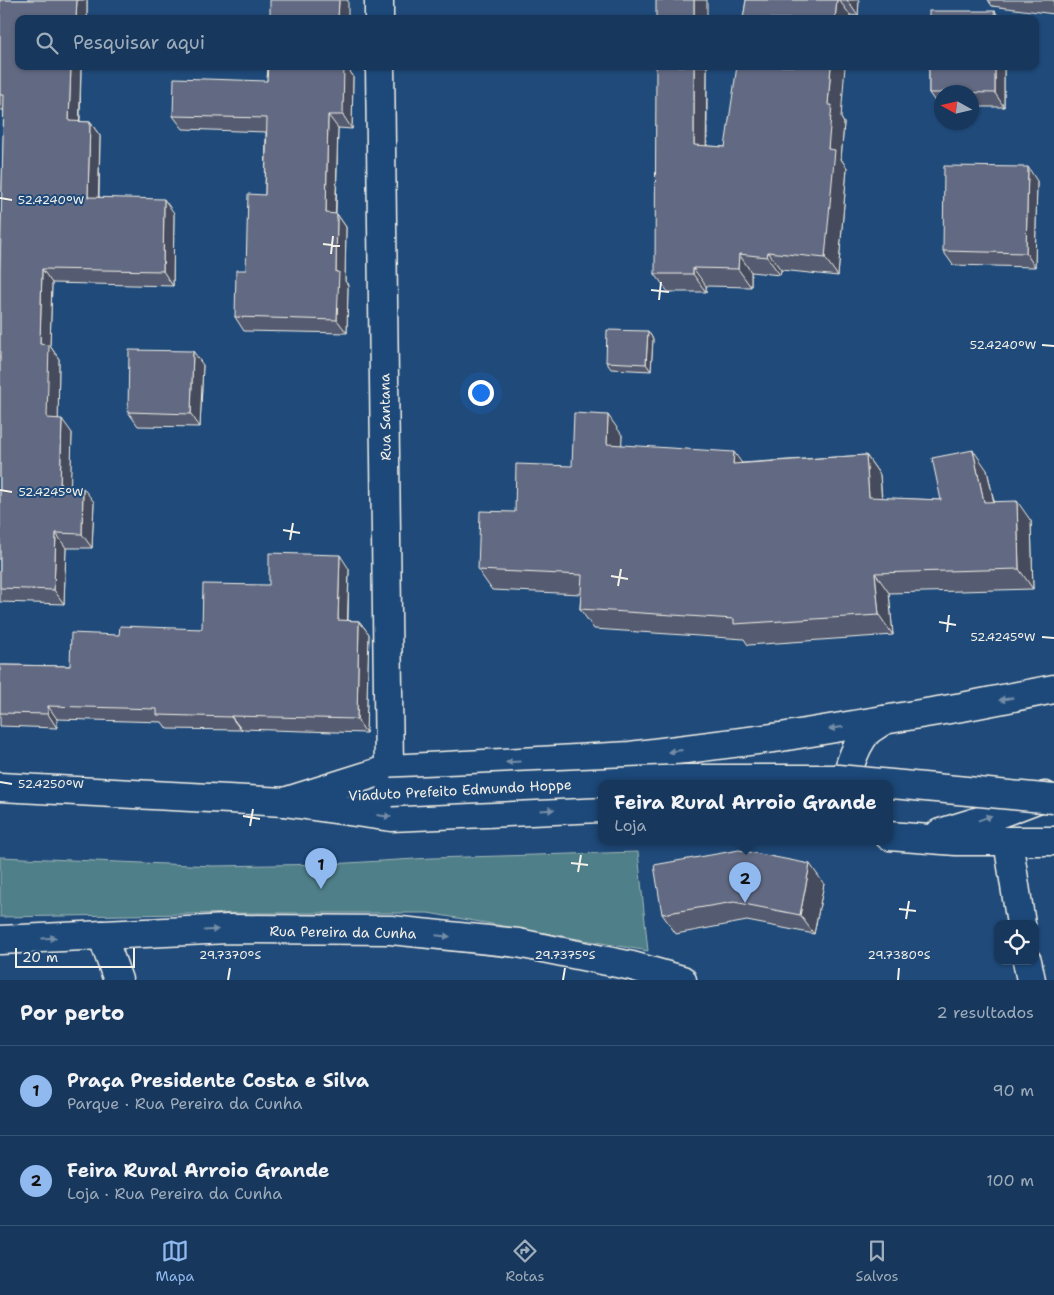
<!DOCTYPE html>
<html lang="pt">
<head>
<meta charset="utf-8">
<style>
	:root { --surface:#17385c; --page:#244365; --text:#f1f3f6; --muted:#9eacbb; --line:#365272; --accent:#90b9f0 }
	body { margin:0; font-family:"Shantell Sans",sans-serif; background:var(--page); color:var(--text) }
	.controls { position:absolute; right:15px; bottom:15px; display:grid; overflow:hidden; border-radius:10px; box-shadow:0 1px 4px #0004 }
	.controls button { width:45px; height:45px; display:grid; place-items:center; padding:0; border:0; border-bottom:1px solid var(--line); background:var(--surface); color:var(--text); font:25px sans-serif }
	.compass { position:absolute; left:934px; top:85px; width:45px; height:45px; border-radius:50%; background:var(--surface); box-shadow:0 1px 4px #0004; rotate:278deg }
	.scale { position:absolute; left:15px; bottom:12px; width:120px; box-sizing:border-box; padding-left:5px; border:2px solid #f4f1e8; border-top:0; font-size:14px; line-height:18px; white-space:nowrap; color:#f4f1e8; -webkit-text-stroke:4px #1f4a7a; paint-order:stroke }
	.you { position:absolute; left:480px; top:392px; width:18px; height:18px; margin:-12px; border:4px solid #fff; border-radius:50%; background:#1a73e8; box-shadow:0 0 0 8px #1a73e833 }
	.badge { display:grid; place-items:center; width:32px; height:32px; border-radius:50%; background:var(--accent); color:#111; font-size:16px; font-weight:700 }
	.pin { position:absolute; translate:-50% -41px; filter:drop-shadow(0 1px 2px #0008) }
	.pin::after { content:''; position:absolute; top:26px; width:18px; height:15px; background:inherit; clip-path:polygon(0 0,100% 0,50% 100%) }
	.popup { position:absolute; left:598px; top:780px; width:295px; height:65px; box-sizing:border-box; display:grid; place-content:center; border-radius:10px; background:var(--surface); filter:drop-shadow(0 1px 4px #0005); font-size:16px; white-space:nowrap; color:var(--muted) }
	.popup b { font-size:19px; color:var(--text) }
	.popup::after { content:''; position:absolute; left:50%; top:100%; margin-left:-10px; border:10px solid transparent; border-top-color:var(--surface) }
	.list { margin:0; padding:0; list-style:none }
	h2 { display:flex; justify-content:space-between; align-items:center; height:65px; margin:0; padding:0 20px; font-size:21px }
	h2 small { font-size:16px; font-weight:400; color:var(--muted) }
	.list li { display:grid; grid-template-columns:32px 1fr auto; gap:15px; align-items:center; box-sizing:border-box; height:90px; padding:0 20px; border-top:1px solid var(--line) }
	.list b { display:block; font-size:19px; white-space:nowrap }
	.list p { margin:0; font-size:16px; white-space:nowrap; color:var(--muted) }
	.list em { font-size:16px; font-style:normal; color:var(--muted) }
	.icon { flex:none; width:28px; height:28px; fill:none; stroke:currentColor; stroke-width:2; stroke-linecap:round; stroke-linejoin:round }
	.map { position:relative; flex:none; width:1054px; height:980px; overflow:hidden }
	.search { position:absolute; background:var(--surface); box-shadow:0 1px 4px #0004; left:15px; right:15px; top:15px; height:55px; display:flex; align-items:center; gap:12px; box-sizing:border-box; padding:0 18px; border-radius:10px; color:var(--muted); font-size:19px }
	.sheet { height:245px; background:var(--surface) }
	nav { display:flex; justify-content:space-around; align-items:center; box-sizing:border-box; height:70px; border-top:1px solid var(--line); background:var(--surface); font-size:14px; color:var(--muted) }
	nav a { display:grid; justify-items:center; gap:2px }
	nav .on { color:var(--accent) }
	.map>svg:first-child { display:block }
	.green { fill:#507f89; stroke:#a2b8b8 }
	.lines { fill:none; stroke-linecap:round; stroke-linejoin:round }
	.minor-casing { stroke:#f4f1e8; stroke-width:31 }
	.major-casing { stroke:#f4f1e8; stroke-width:31 }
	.minor { stroke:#1f4a7a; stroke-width:28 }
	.major { stroke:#1f4a7a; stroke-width:28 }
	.major-bridge-casing { stroke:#f4f1e8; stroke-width:31; stroke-linecap:butt }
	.major-bridge { stroke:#1f4a7a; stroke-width:28 }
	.wall { fill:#545c71; stroke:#f4f1e8 }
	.shaded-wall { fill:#454b5c; stroke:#f4f1e8 }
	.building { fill:#626b83; stroke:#f4f1e8 }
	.oneway { fill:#748da6 }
	.ticks { fill:none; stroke:#f4f1e8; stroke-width:2 }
	.labels { text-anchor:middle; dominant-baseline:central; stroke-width:4; stroke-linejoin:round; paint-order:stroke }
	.street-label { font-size:14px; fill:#f4f1e8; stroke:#1f4a7a }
	.ticks-label { font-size:12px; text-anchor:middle; fill:#f4f1e8; stroke:#1f4a7a; stroke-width:4; stroke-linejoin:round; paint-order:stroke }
</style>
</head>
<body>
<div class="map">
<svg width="1054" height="980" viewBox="0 0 1054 980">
	<rect width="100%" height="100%" fill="#1f4a7a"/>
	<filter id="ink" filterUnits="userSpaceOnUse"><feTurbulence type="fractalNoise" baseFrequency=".02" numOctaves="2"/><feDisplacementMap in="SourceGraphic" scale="10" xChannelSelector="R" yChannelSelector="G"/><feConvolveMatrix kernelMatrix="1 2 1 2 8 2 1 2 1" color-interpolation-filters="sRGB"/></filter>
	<g filter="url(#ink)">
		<!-- green -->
		<path class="green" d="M 638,852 L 648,951 L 428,913 L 251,913 L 0,917 L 0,857 L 214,866 L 330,864 L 432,858 Z"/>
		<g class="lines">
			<defs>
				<g id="minor">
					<path d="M 379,0 L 379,19"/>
					<path d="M 380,66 L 389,769"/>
					<path d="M 1008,841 L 1021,924"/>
					<path d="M 102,935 L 118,980"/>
					<path d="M 0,940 L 228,929 L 391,930 L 518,943 L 632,966 L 682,980"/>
					<path d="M 1027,961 L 1031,980"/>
				</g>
				<g id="major">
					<path d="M 845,784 C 849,766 855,746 867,732 C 872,727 879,724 884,720"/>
					<path d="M 0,787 L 284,802 L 391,817 L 601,808"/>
					<path d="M 284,802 L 389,769 L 630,756 L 781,737 L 962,707 L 1054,689"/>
					<path d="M 940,833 L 982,820 L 1045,796"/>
					<path d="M 889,836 L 956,841 L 1054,841"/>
				</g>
			</defs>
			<!-- minor casing -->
			<use href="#minor" class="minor-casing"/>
			<!-- major casing -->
			<use href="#major" class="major-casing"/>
			<!-- minor -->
			<use href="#minor" class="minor"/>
			<!-- major -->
			<use href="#major" class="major"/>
			<defs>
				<path id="major-bridge" d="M 391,792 L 685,779 L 838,779 L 1054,799"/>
			</defs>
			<!-- major-bridge casing -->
			<use href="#major-bridge" class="major-bridge-casing"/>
			<!-- major-bridge -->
			<use href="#major-bridge" class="major-bridge"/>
		</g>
		<!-- wall -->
		<g class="wall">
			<path d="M 0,0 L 87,0 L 87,19 L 19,19 L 19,66 L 81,66 L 80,122 L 90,122 L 100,136 L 99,197 L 174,213 L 173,286 L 52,283 L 50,346 L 59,359 L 58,419 L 72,433 L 70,487 L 94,502 L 92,548 L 66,548 L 64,604 L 0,602 L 0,270 L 4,110 L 1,110 L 0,108 Z"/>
			<path d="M 746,0 L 859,0 L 858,16 L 850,15 L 850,19 L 743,19 Z"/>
			<path d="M 988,0 L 1054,0 L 1054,14 L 992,6 Z"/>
			<path d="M 268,66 L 346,66 L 353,76 L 352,129 L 338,128 L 336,214 L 337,214 L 346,227 L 345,281 L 348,285 L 347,333 L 244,331 L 235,317 L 265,195 L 266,132 L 183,129 L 173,116 L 267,81 Z"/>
			<path d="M 707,66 L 707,146 L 725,147 L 841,118 L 844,123 L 841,159 L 847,168 L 838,276 L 781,270 L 780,275 L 751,272 L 751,287 L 706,286 L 706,292 L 668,292 L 655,274 Z"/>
			<path d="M 929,66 L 1004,66 L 1004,107 L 972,107 L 972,92 L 942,92 L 942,107 L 939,107 L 929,93 Z"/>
			<path d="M 1037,181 L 1035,267 L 953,265 L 943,251 Z"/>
			<path d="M 648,331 L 653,339 L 651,371 L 611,369 L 606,362 Z"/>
			<path d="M 203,365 L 200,427 L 138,426 L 128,412 Z"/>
			<path d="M 622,435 L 621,445 L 741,463 L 866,455 L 880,475 L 882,498 L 941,500 L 987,470 L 994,501 L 1031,521 L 1033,589 L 889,593 L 893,635 L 748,645 L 744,639 L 594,629 L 580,609 L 581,594 L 492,590 L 478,570 L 572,466 Z"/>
			<path d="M 349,569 L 348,621 L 359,621 L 369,634 L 366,733 L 241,729 L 241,730 L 167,729 L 162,722 L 57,719 L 57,728 L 0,726 L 0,665 L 70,666 L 119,635 L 202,629 L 269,585 Z"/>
			<path d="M 824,884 L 814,934 L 747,921 L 676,934 L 662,914 Z"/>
		</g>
		<!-- shaded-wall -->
		<g class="shaded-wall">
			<path d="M 77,0 L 87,0 L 87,19 L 76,19 Z"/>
			<path d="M 339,0 L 348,0 L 348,19 L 338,19 Z"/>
			<rect x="694" y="0" width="13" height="19"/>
			<path d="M 837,0 L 839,0 L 850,15 L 850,19 L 835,19 Z"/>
			<path d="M 847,0 L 859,0 L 858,16 Z"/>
			<path d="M 995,11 L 1000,19 L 995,19 Z"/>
			<path d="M 71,66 L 81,66 L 79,136 L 69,121 Z"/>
			<path d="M 339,66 L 346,66 L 353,76 L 352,129 L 343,115 Z"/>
			<path d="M 694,66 L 707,66 L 706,163 L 694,145 Z"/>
			<path d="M 831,66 L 845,66 L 841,118 L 844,123 L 841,159 L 847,168 L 838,276 L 825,258 L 828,149 L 828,105 Z"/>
			<path d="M 995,66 L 1004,66 L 1004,107 L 995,93 Z"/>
			<path d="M 328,115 L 338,128 L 335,227 L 326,213 Z"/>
			<path d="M 90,122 L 100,136 L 98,212 L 88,197 Z"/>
			<path d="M 1028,167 L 1037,181 L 1035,267 L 1026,253 Z"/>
			<path d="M 164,199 L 174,213 L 173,286 L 163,271 Z"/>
			<path d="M 337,214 L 346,227 L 345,281 L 348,285 L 347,333 L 337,320 L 336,272 Z"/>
			<path d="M 768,252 L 781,270 L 780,275 L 767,257 Z"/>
			<path d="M 739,254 L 751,272 L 751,287 L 738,269 Z"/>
			<path d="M 693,268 L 706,286 L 706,292 L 693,274 Z"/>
			<path d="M 42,269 L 52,283 L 50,346 L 59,359 L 58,433 L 47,418 L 40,344 Z"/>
			<path d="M 648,331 L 653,339 L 651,371 L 646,364 Z"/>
			<path d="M 193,351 L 203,365 L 200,427 L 191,414 Z"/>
			<path d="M 608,415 L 622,435 L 621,464 L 607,444 Z"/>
			<path d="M 62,419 L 72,433 L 70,502 L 60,487 Z"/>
			<path d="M 973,450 L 987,470 L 998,522 L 984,502 Z"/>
			<path d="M 734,452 L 748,472 L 733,464 Z"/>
			<path d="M 866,455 L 880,475 L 883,517 L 869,497 Z"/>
			<path d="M 83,488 L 94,502 L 92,548 L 82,534 Z"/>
			<path d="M 1017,501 L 1031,521 L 1033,589 L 1019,569 Z"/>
			<path d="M 56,533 L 66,548 L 64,604 L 54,590 Z"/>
			<path d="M 340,555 L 349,569 L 347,634 L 338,620 Z"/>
			<path d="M 875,573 L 889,593 L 893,635 L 879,615 Z"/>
			<path d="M 359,621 L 369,634 L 366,733 L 357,719 Z"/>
			<path d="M 48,706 L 57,719 L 57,728 L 48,714 Z"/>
			<path d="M 231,716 L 241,729 L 241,730 L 231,717 Z"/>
			<path d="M 810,864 L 824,884 L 814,934 L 800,915 Z"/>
		</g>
		<!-- building -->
		<g class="building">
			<path d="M 0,0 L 77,0 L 76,19 L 19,19 L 19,66 L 71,66 L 69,121 L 90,122 L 88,197 L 164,199 L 163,271 L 42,269 L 40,344 L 49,345 L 47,418 L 62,419 L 60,487 L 83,488 L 82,534 L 56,533 L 54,590 L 0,588 L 0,270 L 4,95 L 0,95 Z"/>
			<path d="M 270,0 L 339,0 L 338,19 L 270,19 Z"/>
			<rect x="656" y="0" width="38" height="19"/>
			<path d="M 746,0 L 837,0 L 835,19 L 743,19 Z"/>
			<rect x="929" y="11" width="66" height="8"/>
			<path d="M 268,66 L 344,66 L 343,115 L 328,115 L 326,213 L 337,214 L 336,272 L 339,272 L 337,320 L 235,317 L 236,270 L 246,270 L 248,194 L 265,195 L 267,118 L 173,116 L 174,78 L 267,81 Z"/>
			<path d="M 656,66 L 694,66 L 694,145 L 725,147 L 737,66 L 831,66 L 828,105 L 832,105 L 828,149 L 835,150 L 825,258 L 768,252 L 767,257 L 739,254 L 738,269 L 693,268 L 693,274 L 655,274 Z"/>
			<path d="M 929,66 L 995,66 L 995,93 L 942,92 L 942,93 L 929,93 Z"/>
			<path d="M 944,166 L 1028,167 L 1026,253 L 943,251 Z"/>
			<path d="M 607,330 L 648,331 L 646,364 L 606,362 Z"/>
			<path d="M 129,350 L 193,351 L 191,414 L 128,412 Z"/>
			<path d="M 574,413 L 608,415 L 607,444 L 734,452 L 733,464 L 866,455 L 869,497 L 941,500 L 932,458 L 973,450 L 984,502 L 1017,501 L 1019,569 L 875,573 L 879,615 L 734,624 L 734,619 L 580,609 L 582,575 L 478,570 L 480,511 L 515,512 L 516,464 L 572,466 Z"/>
			<path d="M 269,553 L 340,555 L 338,620 L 359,621 L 357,719 L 231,716 L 231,717 L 157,715 L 157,709 L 48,706 L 48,714 L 0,713 L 0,665 L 70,666 L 71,633 L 119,635 L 120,626 L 202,629 L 203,584 L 269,585 Z"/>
			<path d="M 739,850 L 810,864 L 800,915 L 734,902 L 662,914 L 654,865 Z"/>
		</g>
		<!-- one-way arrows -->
		<defs><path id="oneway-solid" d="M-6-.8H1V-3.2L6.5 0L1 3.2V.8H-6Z" transform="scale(1.25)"/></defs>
		<g class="oneway">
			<use href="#oneway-solid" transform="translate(1006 699) rotate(169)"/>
			<use href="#oneway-solid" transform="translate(836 728) rotate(171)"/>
			<use href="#oneway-solid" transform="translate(675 751) rotate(173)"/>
			<use href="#oneway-solid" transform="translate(513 762) rotate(177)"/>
			<use href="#oneway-solid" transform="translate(547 810) rotate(-3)"/>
			<use href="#oneway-solid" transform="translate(384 816) rotate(7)"/>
			<use href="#oneway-solid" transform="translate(985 818) rotate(-20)"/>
			<use href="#oneway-solid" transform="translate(211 930) rotate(-3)"/>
			<use href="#oneway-solid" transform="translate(443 936) rotate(6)"/>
			<use href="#oneway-solid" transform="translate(49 938) rotate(-3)"/>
		</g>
	</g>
	<!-- ticks -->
	<path class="ticks" d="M 0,198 L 12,200M 323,244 L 340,246M 331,254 L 333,236M 651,290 L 669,292M 659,300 L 661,282M 1042,345 L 1054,346M 0,490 L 12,492M 283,530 L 300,533M 290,540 L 293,523M 611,576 L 628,579M 618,586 L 621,569M 939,622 L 956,625M 947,632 L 949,615M 1042,637 L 1054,638M 0,782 L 12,784M 243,816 L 260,819M 250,826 L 253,809M 571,863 L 588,865M 578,872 L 581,855M 899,909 L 916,911M 906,919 L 909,901M 228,980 L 230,968M 563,980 L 565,968M 898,980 L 899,968"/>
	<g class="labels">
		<!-- street labels -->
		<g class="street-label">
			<text transform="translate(385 417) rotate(-91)">Rua Santana</text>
			<text transform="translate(460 790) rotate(-3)">Viaduto Prefeito Edmundo Hoppe</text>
			<text transform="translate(343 932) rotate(1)">Rua Pereira da Cunha</text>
		</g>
	</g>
	<g class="ticks-label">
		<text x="51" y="204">52.4240°W</text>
		<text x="1003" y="349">52.4240°W</text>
		<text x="51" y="496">52.4245°W</text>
		<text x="1003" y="641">52.4245°W</text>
		<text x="51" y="788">52.4250°W</text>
		<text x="230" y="959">29.7370°S</text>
		<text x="565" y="959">29.7375°S</text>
		<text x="899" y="959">29.7380°S</text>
	</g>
</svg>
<div class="controls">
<button><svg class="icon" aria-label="locate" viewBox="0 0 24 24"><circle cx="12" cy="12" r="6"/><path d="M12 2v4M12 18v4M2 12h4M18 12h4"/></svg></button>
</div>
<svg class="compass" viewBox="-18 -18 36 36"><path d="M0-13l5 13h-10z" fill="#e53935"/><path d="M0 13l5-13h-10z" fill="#9eacbb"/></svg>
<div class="scale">20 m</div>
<div class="you"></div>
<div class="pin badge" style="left:321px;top:889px">1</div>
<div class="pin badge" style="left:745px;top:903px">2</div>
<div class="popup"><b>Feira Rural Arroio Grande</b>Loja</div>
<div class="search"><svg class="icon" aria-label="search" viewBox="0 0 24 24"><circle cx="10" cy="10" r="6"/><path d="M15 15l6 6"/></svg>Pesquisar aqui</div>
</div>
<section class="sheet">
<h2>Por perto<small>2 resultados</small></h2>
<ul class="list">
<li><span class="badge">1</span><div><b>Praça Presidente Costa e Silva</b><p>Parque · Rua Pereira da Cunha</p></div><em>90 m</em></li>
<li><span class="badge">2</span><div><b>Feira Rural Arroio Grande</b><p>Loja · Rua Pereira da Cunha</p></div><em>100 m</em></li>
</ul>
</section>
<nav>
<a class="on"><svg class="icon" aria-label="map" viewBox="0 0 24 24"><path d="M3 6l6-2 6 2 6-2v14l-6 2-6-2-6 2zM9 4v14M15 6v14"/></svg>Mapa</a>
<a><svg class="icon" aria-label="directions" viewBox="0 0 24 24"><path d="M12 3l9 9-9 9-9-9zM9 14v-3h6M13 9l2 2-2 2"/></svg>Rotas</a>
<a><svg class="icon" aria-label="saved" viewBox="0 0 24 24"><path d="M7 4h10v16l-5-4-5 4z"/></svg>Salvos</a>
</nav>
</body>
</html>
